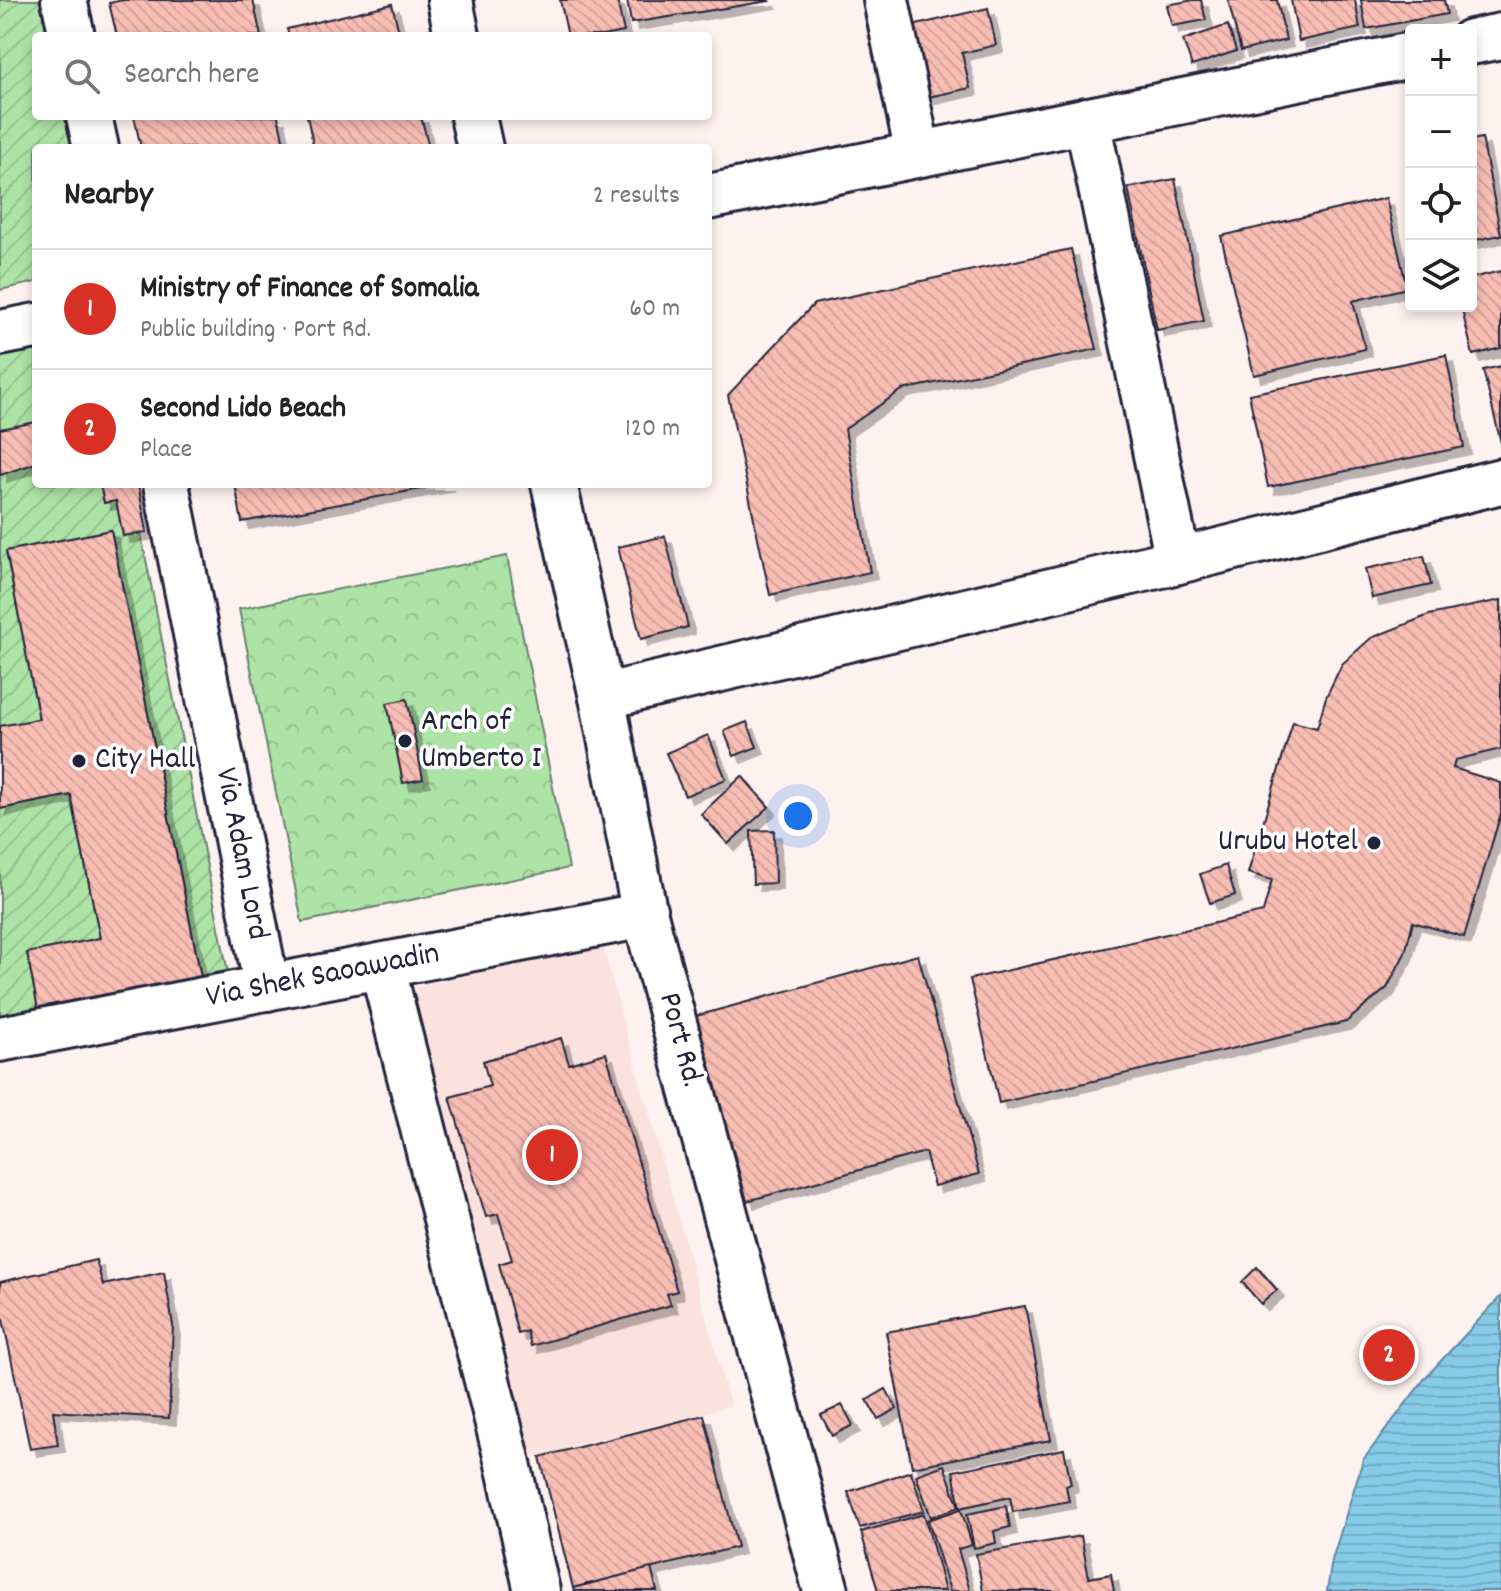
<!DOCTYPE html>
<html lang="en">
<head>
<meta charset="utf-8">
<style>
	:root { --surface:#fff; --page:#f6f6f6; --text:#222; --muted:#767676; --line:#e0e0e0; --accent:#d93025 }
	body { margin:0; font-family:Dekko,sans-serif; background:var(--page); color:var(--text) }
	.controls { position:absolute; right:24px; top:24px; display:grid; overflow:hidden; border-radius:8px; box-shadow:0 4px 12px #0003 }
	.controls button { width:72px; height:72px; display:grid; place-items:center; padding:0; border:0; border-bottom:2px solid var(--line); background:var(--surface); color:var(--text); font:40px sans-serif }
	.you { position:absolute; left:798px; top:816px; width:28px; height:28px; margin:-20px; border:6px solid #fff; border-radius:50%; background:#1a73e8; box-shadow:0 0 0 12px #1a73e833 }
	.badge { display:grid; place-items:center; width:52px; height:52px; border-radius:50%; background:var(--accent); color:#fff; font-size:26px; font-weight:700 }
	.pin { position:absolute; translate:-50% -50%; border:4px solid #fff; box-shadow:0 2px 8px #0006 }
	.list { margin:0; padding:0; list-style:none }
	h2 { display:flex; justify-content:space-between; align-items:center; height:104px; margin:0; padding:0 32px; font-size:34px }
	h2 small { font-size:26px; font-weight:400; color:var(--muted) }
	.list li { display:grid; grid-template-columns:52px 1fr auto; gap:24px; align-items:center; box-sizing:border-box; height:120px; padding:0 32px; border-top:2px solid var(--line) }
	.list b { display:block; font-size:30px; white-space:nowrap }
	.list p { margin:0; font-size:26px; white-space:nowrap; color:var(--muted) }
	.list em { font-size:26px; font-style:normal; color:var(--muted) }
	.icon { flex:none; width:44px; height:44px; fill:none; stroke:currentColor; stroke-width:2; stroke-linecap:round; stroke-linejoin:round }
	.map { position:relative; flex:none; width:1501px; height:1591px; overflow:hidden }
	.search { position:absolute; background:var(--surface); box-shadow:0 4px 12px #0003; left:32px; top:32px; width:680px; height:88px; display:flex; align-items:center; gap:20px; box-sizing:border-box; padding:0 28px; border-radius:8px; color:var(--muted); font-size:30px }
	.panel { position:absolute; background:var(--surface); box-shadow:0 4px 12px #0003; left:32px; top:144px; width:680px; height:344px; border-radius:8px }
	.map>svg:first-child { display:block }
	.built { fill:#fce2de }
	.park { fill:url(#park-crowns); stroke:#688270; stroke-width:2 }
	.garden { fill:url(#garden-furrows); stroke:#688270; stroke-width:2 }
	.water { fill:url(#water-rules); stroke:#5e87a2; stroke-width:2 }
	.building { fill:url(#building-back-hatch); stroke:#22223b; stroke-width:2; filter:url(#shadow) }
	.lines { fill:none; stroke-linecap:round; stroke-linejoin:round }
	.minor-casing { stroke:#22223b; stroke-width:50 }
	.tertiary-casing { stroke:#22223b; stroke-width:50 }
	.secondary-casing { stroke:#22223b; stroke-width:50 }
	.minor { stroke:#fff; stroke-width:44 }
	.tertiary { stroke:#fff; stroke-width:44 }
	.secondary { stroke:#fff; stroke-width:44 }
	.poi-dot { fill:#22223b; stroke:#fff; stroke-width:3 }
	.labels { text-anchor:middle; dominant-baseline:central; stroke-width:7; stroke-linejoin:round; paint-order:stroke }
	.poi-label { font-size:32px; fill:#22223b; stroke:#fff; text-anchor:start }
	.street-label { font-size:32px; fill:#22223b; stroke:#fff }
</style>
</head>
<body>
<div class="map">
<svg width="1501" height="1591" viewBox="0 0 1501 1591">
	<defs>
		<pattern id="park-crowns" width="20" height="18" patternUnits="userSpaceOnUse" patternTransform="scale(2)"><rect width="20" height="18" fill="#ade3a6"/><path d="M2 6a3 3 0 1 1 6 0M12 15a3 3 0 1 1 6 0" fill="none" stroke="#95c290"/></pattern>
		<pattern id="garden-furrows" width="10" height="10" patternUnits="userSpaceOnUse" patternTransform="scale(2)"><rect width="10" height="10" fill="#ade3a6"/><path d="M-1 1l2-2M0 10L10 0M9 11l2-2" fill="none" stroke="#95c290"/></pattern>
		<pattern id="water-rules" width="6" height="5" patternUnits="userSpaceOnUse" patternTransform="scale(2)"><rect width="6" height="5" fill="#86cbe7"/><path d="M0 2.5h6" fill="none" stroke="#73aec7"/></pattern>
		<pattern id="building-back-hatch" width="6" height="6" patternUnits="userSpaceOnUse" patternTransform="scale(2)"><rect width="6" height="6" fill="#f8bdb3"/><path d="M-1 5l2 2M0 0l6 6M5-1l2 2" fill="none" stroke="#d4a29b"/></pattern>
		<filter id="shadow"><feDropShadow dx="7" dy="7" stdDeviation="0" flood-color="#0004"/></filter>
	</defs>
	<rect width="100%" height="100%" fill="#fef2f0"/>
	<filter id="ink" filterUnits="userSpaceOnUse"><feTurbulence type="fractalNoise" baseFrequency=".0125" numOctaves="2"/><feDisplacementMap in="SourceGraphic" scale="16" xChannelSelector="R" yChannelSelector="G"/><feConvolveMatrix kernelMatrix="1 2 1 2 8 2 1 2 1" color-interpolation-filters="sRGB"/></filter>
	<g filter="url(#ink)">
		<!-- built -->
		<path class="built" d="M 602,944 L 731,1406 L 496,1466 L 372,997 Z"/>
		<!-- park -->
		<path class="park" d="M 507,556 L 569,868 L 302,922 L 239,609 Z"/>
		<!-- garden -->
		<g class="garden">
			<path d="M 0,0 L 45,0 L 53,36 L 36,36 L 36,116 L 70,116 L 77,148 L 36,148 L 36,282 L 0,290 Z"/>
			<path d="M 36,350 L 36,484 L 131,484 L 233,998 L 0,1046 L 0,809 L 71,795 L 100,938 L 27,953 L 205,996 L 111,530 L 6,551 L 39,719 L 0,726 L 0,357 Z"/>
		</g>
		<!-- water -->
		<path class="water" d="M 1501,1296 L 1501,1591 L 1327,1591 L 1332,1560 L 1363,1460 L 1426,1377 Z"/>
		<!-- building -->
		<g class="building">
			<path d="M 123,0 L 253,0 L 261,36 L 117,36 L 109,3 Z"/>
			<path d="M 560,0 L 617,0 L 624,32 L 602,36 L 568,36 Z"/>
			<path d="M 627,0 L 768,0 L 769,1 L 631,23 Z"/>
			<path d="M 1193,0 L 1201,0 L 1206,20 L 1172,26 L 1167,5 Z"/>
			<path d="M 1228,0 L 1277,0 L 1286,40 L 1241,51 Z"/>
			<path d="M 1291,0 L 1355,0 L 1360,28 L 1299,41 Z"/>
			<path d="M 1361,0 L 1444,0 L 1447,14 L 1366,29 Z"/>
			<path d="M 392,4 L 400,36 L 289,36 L 287,29 Z"/>
			<path d="M 988,8 L 996,45 L 962,53 L 970,88 L 928,97 L 912,26 Z"/>
			<path d="M 1228,25 L 1236,51 L 1192,66 L 1183,40 Z"/>
			<path d="M 134,116 L 278,116 L 285,148 L 141,148 Z"/>
			<path d="M 307,116 L 421,116 L 429,148 L 314,148 Z"/>
			<path d="M 1482,138 L 1501,235 L 1471,241 L 1471,140 Z"/>
			<path d="M 1175,179 L 1204,321 L 1157,330 L 1128,188 Z"/>
			<path d="M 1386,198 L 1407,288 L 1353,301 L 1365,349 L 1254,375 L 1221,236 Z"/>
			<path d="M 1071,249 L 1097,349 L 902,390 L 845,429 L 870,572 L 770,595 L 728,395 L 814,304 Z"/>
			<path d="M 1501,271 L 1501,348 L 1473,355 L 1461,306 L 1471,306 L 1471,278 Z"/>
			<path d="M 1446,355 L 1464,447 L 1268,487 L 1249,394 Z"/>
			<path d="M 1501,366 L 1501,443 L 1483,370 Z"/>
			<path d="M 36,422 L 36,463 L 0,475 L 0,429 Z"/>
			<path d="M 100,484 L 138,484 L 147,532 L 123,536 L 116,501 L 104,503 Z"/>
			<path d="M 235,484 L 448,484 L 242,522 Z"/>
			<path d="M 111,530 L 205,997 L 42,1029 L 27,953 L 100,938 L 71,795 L 0,809 L 0,726 L 39,719 L 6,551 Z"/>
			<path d="M 665,536 L 688,627 L 641,639 L 618,547 Z"/>
			<path d="M 1424,556 L 1431,585 L 1372,598 L 1365,569 Z"/>
			<path d="M 1501,600 L 1501,749 L 1455,760 L 1453,768 L 1501,783 L 1501,813 L 1464,937 L 1413,922 L 1405,953 L 1387,988 L 1346,1022 L 999,1103 L 970,979 L 1263,912 L 1272,880 L 1248,873 L 1293,722 L 1317,728 L 1326,697 L 1342,664 L 1371,638 L 1429,615 Z"/>
			<path d="M 407,699 L 423,779 L 403,783 L 387,703 Z"/>
			<path d="M 747,722 L 757,747 L 734,756 L 724,731 Z"/>
			<path d="M 708,735 L 726,779 L 685,796 L 666,753 Z"/>
			<path d="M 742,776 L 769,807 L 728,844 L 701,814 Z"/>
			<path d="M 774,830 L 775,883 L 753,884 L 751,831 Z"/>
			<path d="M 1226,865 L 1235,895 L 1210,903 L 1200,874 Z"/>
			<path d="M 918,955 L 979,1174 L 934,1186 L 925,1152 L 747,1201 L 696,1016 Z"/>
			<path d="M 561,1038 L 569,1064 L 606,1053 L 677,1291 L 667,1294 L 671,1305 L 531,1346 L 527,1331 L 518,1334 L 499,1264 L 512,1260 L 498,1214 L 486,1217 L 450,1097 L 490,1086 L 483,1061 Z"/>
			<path d="M 96,1260 L 103,1285 L 164,1272 L 173,1325 L 169,1418 L 53,1411 L 58,1445 L 30,1449 L 0,1305 L 0,1282 Z"/>
			<path d="M 1257,1267 L 1277,1290 L 1261,1304 L 1242,1282 Z"/>
			<path d="M 1025,1306 L 1051,1440 L 912,1467 L 886,1332 Z"/>
			<path d="M 886,1389 L 897,1409 L 878,1419 L 867,1400 Z"/>
			<path d="M 842,1405 L 853,1425 L 832,1436 L 821,1415 Z"/>
			<path d="M 704,1415 L 737,1547 L 573,1588 L 540,1457 Z"/>
			<path d="M 1064,1449 L 1071,1484 L 1066,1486 L 1069,1501 L 1013,1512 L 1010,1497 L 960,1508 L 953,1471 Z"/>
			<path d="M 944,1465 L 959,1507 L 931,1517 L 916,1475 Z"/>
			<path d="M 911,1471 L 924,1511 L 860,1528 L 848,1492 Z"/>
			<path d="M 1006,1506 L 1010,1527 L 994,1531 L 996,1543 L 974,1548 L 967,1514 Z"/>
			<path d="M 961,1509 L 972,1545 L 958,1549 L 970,1591 L 950,1591 L 928,1520 Z"/>
			<path d="M 924,1514 L 945,1591 L 878,1591 L 861,1532 Z"/>
			<path d="M 1081,1536 L 1089,1578 L 1111,1574 L 1114,1591 L 983,1591 L 976,1554 Z"/>
			<path d="M 651,1568 L 657,1591 L 574,1591 L 573,1588 Z"/>
		</g>
		<g class="lines">
			<defs>
				<g id="minor">
					<path d="M 64,0 L 72,36"/>
					<path d="M 450,0 L 457,36"/>
					<path d="M 886,0 L 918,154"/>
					<path d="M 89,116 L 96,148"/>
					<path d="M 473,116 L 480,148"/>
					<path d="M 1087,120 L 1178,561"/>
					<path d="M 166,484 L 267,988"/>
					<path d="M 602,697 L 1178,561 L 1501,481"/>
					<path d="M 382,966 L 506,1455 L 537,1591"/>
				</g>
				<path id="tertiary" d="M 0,1039 L 645,915"/>
				<g id="secondary">
					<path d="M 1471,42 L 1501,36"/>
					<path d="M 708,197 L 1411,55"/>
					<path d="M 0,333 L 36,326"/>
					<path d="M 554,484 L 602,697 L 645,915 L 826,1591"/>
				</g>
			</defs>
			<!-- minor casing -->
			<use href="#minor" class="minor-casing"/>
			<!-- tertiary casing -->
			<use href="#tertiary" class="tertiary-casing"/>
			<!-- secondary casing -->
			<use href="#secondary" class="secondary-casing"/>
			<!-- minor -->
			<use href="#minor" class="minor"/>
			<!-- tertiary -->
			<use href="#tertiary" class="tertiary"/>
			<!-- secondary -->
			<use href="#secondary" class="secondary"/>
		</g>
	</g>
	<!-- markers -->
	<g class="poi-dot">
		<circle cx="405" cy="741" r="8"/>
		<circle cx="79" cy="761" r="8"/>
		<circle cx="1374" cy="843" r="8"/>
	</g>
	<g class="labels">
		<!-- poi labels -->
		<g class="poi-label">
			<text x="421" y="723">Arch of<tspan x="421" dy="37">Umberto I</tspan></text>
			<text x="95" y="761">City Hall</text>
			<text x="1358" y="843" text-anchor="end">Urubu Hotel</text>
		</g>
		<!-- street labels -->
		<g class="street-label">
			<text transform="translate(240 854) rotate(79)">Via Adam Lord</text>
			<text transform="translate(323 977) rotate(-11)">Via Shek Saoawadin</text>
			<text transform="translate(679 1040) rotate(75)">Port Rd.</text>
		</g>
	</g>
</svg>
<div class="controls">
<button>+</button>
<button>−</button>
<button><svg class="icon" aria-label="locate" viewBox="0 0 24 24"><circle cx="12" cy="12" r="6"/><path d="M12 2v4M12 18v4M2 12h4M18 12h4"/></svg></button>
<button><svg class="icon" aria-label="layers" viewBox="0 0 24 24"><path d="M12 4l9 5-9 5-9-5zM3 14l9 5 9-5"/></svg></button>
</div>
<div class="you"></div>
<div class="pin badge" style="left:552px;top:1155px">1</div>
<div class="pin badge" style="left:1389px;top:1355px">2</div>
<div class="search"><svg class="icon" aria-label="search" viewBox="0 0 24 24"><circle cx="10" cy="10" r="6"/><path d="M15 15l6 6"/></svg>Search here</div>
<section class="panel">
<h2>Nearby<small>2 results</small></h2>
<ul class="list">
<li><span class="badge">1</span><div><b>Ministry of Finance of Somalia</b><p>Public building · Port Rd.</p></div><em>60 m</em></li>
<li><span class="badge">2</span><div><b>Second Lido Beach</b><p>Place</p></div><em>120 m</em></li>
</ul>
</section>
</div>
</body>
</html>
